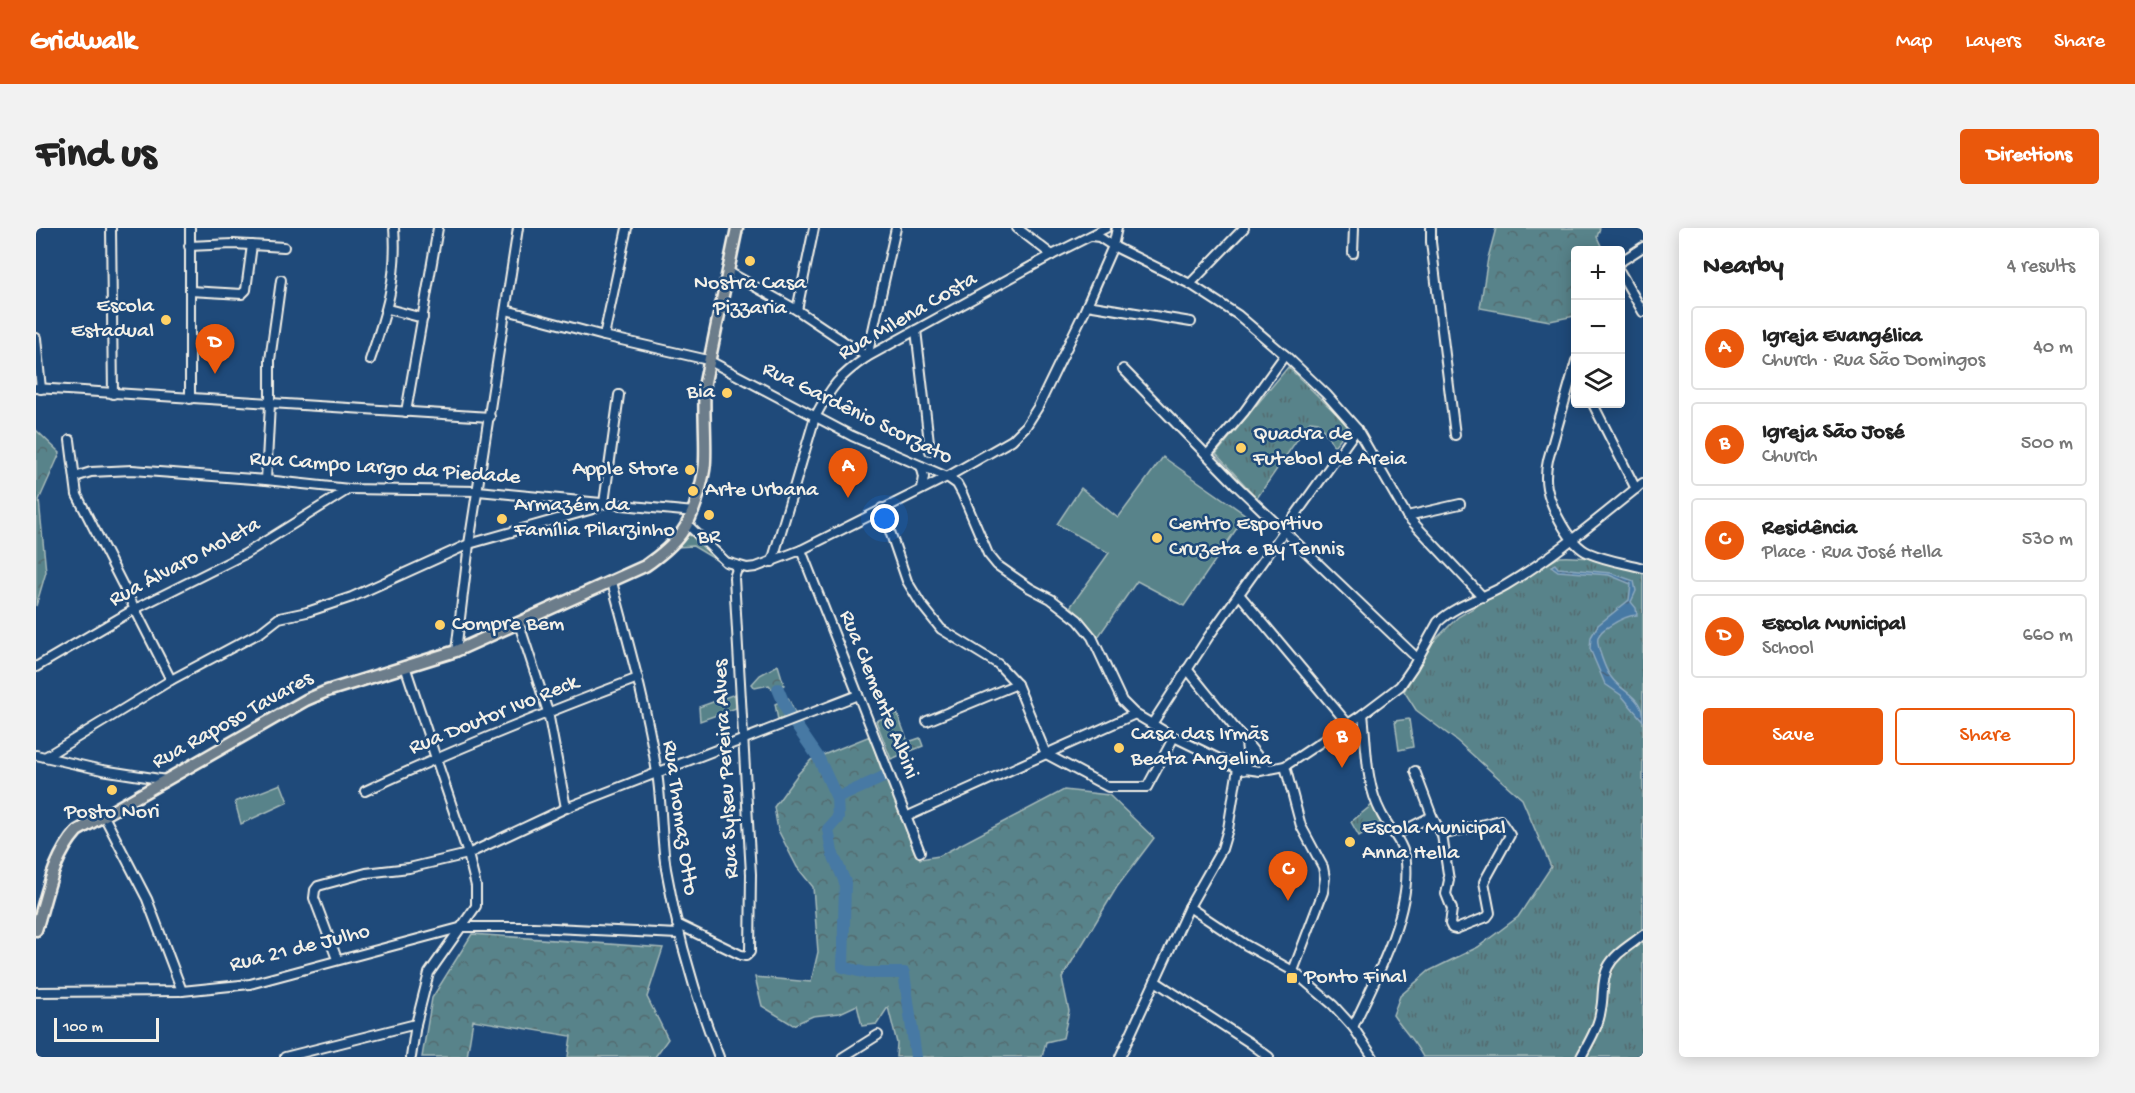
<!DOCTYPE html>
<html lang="en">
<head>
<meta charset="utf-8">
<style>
	:root { --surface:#fff; --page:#f2f2f2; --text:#222; --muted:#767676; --line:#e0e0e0; --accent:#ea580c }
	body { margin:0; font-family:"Gochi Hand",sans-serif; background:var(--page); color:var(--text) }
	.controls { position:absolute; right:18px; top:18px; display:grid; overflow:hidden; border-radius:6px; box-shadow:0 3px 15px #0003 }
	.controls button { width:54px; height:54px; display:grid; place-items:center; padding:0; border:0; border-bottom:2px solid var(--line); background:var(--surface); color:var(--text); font:30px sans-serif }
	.scale { position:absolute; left:18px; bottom:15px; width:105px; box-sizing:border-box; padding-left:6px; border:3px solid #f4f1e8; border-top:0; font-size:16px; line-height:21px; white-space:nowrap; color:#f4f1e8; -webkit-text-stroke:4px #1f4a7a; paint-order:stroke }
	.you { position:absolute; left:849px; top:291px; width:21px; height:21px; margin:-15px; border:4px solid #fff; border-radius:50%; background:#1a73e8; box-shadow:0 0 0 9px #1a73e833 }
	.badge { display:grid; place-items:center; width:39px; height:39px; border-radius:50%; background:var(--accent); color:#fff; font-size:20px; font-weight:700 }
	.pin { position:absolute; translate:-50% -50px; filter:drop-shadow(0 2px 3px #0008) }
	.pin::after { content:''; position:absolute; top:32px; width:21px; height:18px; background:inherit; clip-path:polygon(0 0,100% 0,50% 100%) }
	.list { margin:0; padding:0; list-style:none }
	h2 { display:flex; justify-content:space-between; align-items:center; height:78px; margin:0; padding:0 24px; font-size:26px }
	h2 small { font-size:20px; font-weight:400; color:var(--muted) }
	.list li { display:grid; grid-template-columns:39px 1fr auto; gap:18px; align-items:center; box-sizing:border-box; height:84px; margin:0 12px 12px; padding:0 12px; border:2px solid var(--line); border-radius:6px }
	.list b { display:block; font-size:22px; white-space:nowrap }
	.list p { margin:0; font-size:20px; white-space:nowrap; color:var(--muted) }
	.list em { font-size:20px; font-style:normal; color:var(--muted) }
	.actions { display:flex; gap:12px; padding:18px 24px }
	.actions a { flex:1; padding:14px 0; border:2px solid var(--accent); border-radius:6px; text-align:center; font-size:21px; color:var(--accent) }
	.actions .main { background:var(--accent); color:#fff }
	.icon { flex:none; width:33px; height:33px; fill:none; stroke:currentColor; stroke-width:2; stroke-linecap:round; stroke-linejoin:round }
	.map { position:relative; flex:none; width:1607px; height:829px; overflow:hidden; border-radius:6px }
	header { display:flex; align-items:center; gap:36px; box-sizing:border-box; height:84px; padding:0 30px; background:var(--accent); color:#fff }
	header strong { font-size:28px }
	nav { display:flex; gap:33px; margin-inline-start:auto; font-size:21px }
	.intro { display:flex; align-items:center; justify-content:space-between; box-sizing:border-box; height:144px; padding:0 36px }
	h1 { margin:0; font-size:42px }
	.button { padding:15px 27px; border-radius:6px; background:var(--accent); color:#fff; font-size:21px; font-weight:700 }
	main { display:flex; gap:36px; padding:0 36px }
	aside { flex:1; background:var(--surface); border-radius:6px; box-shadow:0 3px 15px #0003 }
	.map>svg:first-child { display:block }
	.grass { fill:#59838a; stroke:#a6bab9; stroke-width:1.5 }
	.forest { fill:url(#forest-crowns); stroke:#a6bab9; stroke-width:1.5 }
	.park { fill:url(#park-tufts); stroke:#a6bab9; stroke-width:1.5 }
	.water { fill:url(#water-ripples); stroke:#8ca9bf; stroke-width:1.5 }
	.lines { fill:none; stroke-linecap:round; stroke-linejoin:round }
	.river { stroke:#4779a4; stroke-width:12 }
	.minor-casing { stroke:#f4f1e8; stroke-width:12 }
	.major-casing { stroke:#f4f1e8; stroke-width:15 }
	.minor { stroke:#1f4a7a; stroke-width:8 }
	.major { stroke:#6c7d8b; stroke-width:10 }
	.poi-dot { fill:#ffd166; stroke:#1f4a7a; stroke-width:2 }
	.labels { text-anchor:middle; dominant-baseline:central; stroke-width:5; stroke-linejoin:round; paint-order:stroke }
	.poi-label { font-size:22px; fill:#f4f1e8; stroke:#1f4a7a; text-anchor:start }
	.street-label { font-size:22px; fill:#f4f1e8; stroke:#1f4a7a }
</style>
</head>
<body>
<header>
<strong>Gridwalk</strong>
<nav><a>Map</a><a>Layers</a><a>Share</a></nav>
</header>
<div class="intro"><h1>Find us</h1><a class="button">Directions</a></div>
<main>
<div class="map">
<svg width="1607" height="829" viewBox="0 0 1607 829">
	<defs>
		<pattern id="forest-crowns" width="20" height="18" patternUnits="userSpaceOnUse" patternTransform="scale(1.5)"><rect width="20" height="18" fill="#59838a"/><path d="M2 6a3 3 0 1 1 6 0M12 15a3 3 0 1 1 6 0" fill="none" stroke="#536b6f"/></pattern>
		<pattern id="park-tufts" width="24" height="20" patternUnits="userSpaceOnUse" patternTransform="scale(1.5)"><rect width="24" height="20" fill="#59838a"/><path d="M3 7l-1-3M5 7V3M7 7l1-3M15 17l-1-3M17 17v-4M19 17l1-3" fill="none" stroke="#536b6f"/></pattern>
		<pattern id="water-ripples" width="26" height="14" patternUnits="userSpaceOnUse" patternTransform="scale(1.5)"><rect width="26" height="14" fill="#4779a4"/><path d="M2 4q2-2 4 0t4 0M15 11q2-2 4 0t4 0" fill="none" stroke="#48637a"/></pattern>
	</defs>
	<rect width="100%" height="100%" fill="#1f4a7a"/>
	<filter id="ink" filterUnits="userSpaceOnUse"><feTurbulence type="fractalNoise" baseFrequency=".0167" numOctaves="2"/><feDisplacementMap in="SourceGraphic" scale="12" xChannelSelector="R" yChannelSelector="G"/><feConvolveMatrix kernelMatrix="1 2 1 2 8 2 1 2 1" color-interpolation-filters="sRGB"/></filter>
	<g filter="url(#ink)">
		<!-- grass -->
		<g class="grass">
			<path d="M 1127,229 L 1210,287 L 1148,378 L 1101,353 L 1062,409 L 1035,378 L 1073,325 L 1021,296 L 1045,260 L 1082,290 Z"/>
			<path d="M 699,466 L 700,480 L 664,493 L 663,479 Z"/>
			<path d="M 752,470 L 759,485 L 742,492 L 739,476 Z"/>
			<path d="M 1373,491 L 1377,519 L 1363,522 L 1359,493 Z"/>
			<path d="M 245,556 L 252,574 L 205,596 L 199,574 Z"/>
		</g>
		<!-- forest -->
		<g class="forest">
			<path d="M 1460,0 L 1564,0 L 1561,9 L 1567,22 L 1540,22 L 1539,88 L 1514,93 L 1444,80 L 1452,30 Z"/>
			<path d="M 0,202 L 24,225 L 3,272 L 10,344 L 0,378 Z"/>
			<path d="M 742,437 L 748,457 L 738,463 L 733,457 L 719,460 L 716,456 L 724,447 Z"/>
			<path d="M 861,485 L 872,514 L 884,510 L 887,518 L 855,531 L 840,493 Z"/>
			<path d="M 834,508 L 846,544 L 861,571 L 884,631 L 903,628 L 1028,562 L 1073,567 L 1118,610 L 1081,659 L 1026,750 L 1033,783 L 1027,810 L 1010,814 L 1006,829 L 860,829 L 861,815 L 852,779 L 841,796 L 826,798 L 821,777 L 804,785 L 777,788 L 757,797 L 726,778 L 719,749 L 775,754 L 782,724 L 777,659 L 761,639 L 742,602 L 738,579 L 762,546 L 775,532 Z"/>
			<path d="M 436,706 L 627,720 L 611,769 L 632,811 L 619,829 L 532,829 L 535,808 L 437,792 L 431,829 L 386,829 L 396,770 Z"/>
		</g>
		<!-- park -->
		<g class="park">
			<path d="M 1252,139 L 1314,199 L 1298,218 L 1282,194 L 1274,193 L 1221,270 L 1180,226 Z"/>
			<path d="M 652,307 L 660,309 L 682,333 L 657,318 L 642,319 Z"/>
			<path d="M 1523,329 C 1550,328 1582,333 1607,343 L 1607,829 L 1387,829 C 1378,812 1367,802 1357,787 L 1364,768 L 1393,743 L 1442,719 L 1482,689 L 1515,639 L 1486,571 L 1421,513 L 1380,482 L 1368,463 L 1397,414 L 1422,389 Z"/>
			<path d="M 1336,577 L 1345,595 L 1323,608 L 1315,594 Z"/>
		</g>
		<!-- water -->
		<path class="water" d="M 1519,336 L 1522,340 L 1575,345 L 1598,353 L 1600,363 L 1595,374 L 1600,380 L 1601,387 C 1591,387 1581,393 1572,399 C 1568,401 1564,405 1562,409 C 1560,418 1570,443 1575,449 C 1587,466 1607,467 1607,493 L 1585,467 L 1569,456 L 1554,421 L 1555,409 L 1562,397 L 1593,372 L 1595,356 L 1573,347 L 1522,343 L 1515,338 Z"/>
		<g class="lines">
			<!-- river -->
			<g class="river">
				<path d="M 742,461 L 753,487 L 782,529 L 801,570 L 802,590 L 792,601 L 796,624 L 809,654 L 807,739 L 830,745 L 868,745 L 880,829"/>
				<path d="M 801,570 L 854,546"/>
			</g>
			<defs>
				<g id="minor">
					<path d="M 75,0 L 77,166"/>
					<path d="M 154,0 L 154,171"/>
					<path d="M 981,0 L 1016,27"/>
					<path d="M 1395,0 L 1395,14 L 1419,207"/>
					<path d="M 1055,8 L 1063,9 L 1077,18 L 1154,56 L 1202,87 L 1249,127 L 1290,166 L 1321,201 L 1371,288 L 1447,369"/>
					<path d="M 153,18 L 197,16 L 248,19"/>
					<path d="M 1317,25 L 1318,0"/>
					<path d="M 1584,34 L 1607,19"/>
					<path d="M 691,43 L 761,82 L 831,129 L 860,0"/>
					<path d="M 1584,44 L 1607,84"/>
					<path d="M 1154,56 L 1208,0"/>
					<path d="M 154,63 L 206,66 L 210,62 L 216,17"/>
					<path d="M 1051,77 L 1155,94"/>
					<path d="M 352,81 L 387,90"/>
					<path d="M 470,82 L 568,108 L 672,132 L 816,208 L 911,249 L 921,256 L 926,265 L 952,326 L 961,337 L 994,360 L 1015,371 L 1042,392 L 1056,409 L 1086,473 L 1099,486 L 1138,509 L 1202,540 L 1224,543 L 1249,538 L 1327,486 L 1364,458 L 1377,439 L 1402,394 C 1421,376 1448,370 1470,357 C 1519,328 1563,290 1607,255"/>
					<path d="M 761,82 L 778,0"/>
					<path d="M 880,102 L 894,223"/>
					<path d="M 568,108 L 591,0"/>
					<path d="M 0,110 L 5,161"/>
					<path d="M 334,132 C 350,86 362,49 358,0"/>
					<path d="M 1540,133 L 1512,232 C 1510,241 1509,250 1511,260 C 1515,279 1533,317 1553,325 C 1569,332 1589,335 1607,340"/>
					<path d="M 1087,141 L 1200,257 L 1382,431"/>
					<path d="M 0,160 L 454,189"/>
					<path d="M 1557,176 L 1600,261"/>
					<path d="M 370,184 L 402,0"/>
					<path d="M 34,212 L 41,267 L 135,452"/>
					<path d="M 1171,227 L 1208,184 L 1249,127"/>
					<path d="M 885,238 L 888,249 L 886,261"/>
					<path d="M 39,249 L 55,244 L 96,242 L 230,252 L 313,261 L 442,263 L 658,284"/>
					<path d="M 230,252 L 234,176 L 234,132 L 245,52"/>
					<path d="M 846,280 L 871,353 L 885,376 L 905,401 L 962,436 L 981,456 L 1010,526 L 1072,559 L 1111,559 L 1138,509"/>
					<path d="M 1371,288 L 1424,276"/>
					<path d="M 652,297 L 690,334 L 711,340 L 720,339 L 765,322 L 911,249 L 976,212 L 990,198 L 1002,179 L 1048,84 L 1077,18 L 1081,0"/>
					<path d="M 765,322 L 884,624"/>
					<path d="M 736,334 L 779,189 C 795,159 803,148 831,129 L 1016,27 L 1070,0"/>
					<path d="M 576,354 C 593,417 611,480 621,545 C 626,577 625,609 630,641 C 641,705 659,768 683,829"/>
					<path d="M 1203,366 L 1312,496"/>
					<path d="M 483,396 L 512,484 L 530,580"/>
					<path d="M 420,423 L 433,316 L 482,0"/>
					<path d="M 369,438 L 432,626 L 440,658 L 440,678 L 393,745 L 380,796 L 375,829"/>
					<path d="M 0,439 L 99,381 L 209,326 L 313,261"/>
					<path d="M 1151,441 L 1232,541"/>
					<path d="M 891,493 L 981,456"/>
					<path d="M 1116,496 L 1173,408 L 1321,201"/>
					<path d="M 0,527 L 66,542 L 130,552"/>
					<path d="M 9,529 L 135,452 L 225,404 L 243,390 L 271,384 L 316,369 L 433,316 L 557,281 L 568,275 L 583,167"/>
					<path d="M 1249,538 L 1265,598 L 1287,639 L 1289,650 L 1287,664 L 1257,743"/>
					<path d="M 1208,542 L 1212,533 L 1210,514"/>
					<path d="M 1379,543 L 1396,588 L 1406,607 L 1413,652 L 1410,666 L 1416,681 L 1414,696 L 1416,700 L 1420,701 L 1451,689 L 1454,685 L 1448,654 L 1474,607 L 1464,592 L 1406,607"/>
					<path d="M 329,563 C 418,521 509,485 602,450"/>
					<path d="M 68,588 L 111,671 L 146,763"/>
					<path d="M 870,589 L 1099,486"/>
					<path d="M 1359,607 L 1396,588"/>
					<path d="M 1153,679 L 1210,717 L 1257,743 L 1297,777 L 1317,799 L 1337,829"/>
					<path d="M 641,696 L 705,727 L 710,728 L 714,724 L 715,646 L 698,350 L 702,338"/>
					<path d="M 301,731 L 278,670 L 279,662 L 282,658 L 330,645 L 373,640 L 432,626 L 530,580 L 822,467"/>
					<path d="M 1119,753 L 1214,815 L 1233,829"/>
					<path d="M 0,764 L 146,763 L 214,756 L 427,699 L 497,699 L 642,706"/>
					<path d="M 1317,799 C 1339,752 1375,686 1370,634 C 1368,615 1353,601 1345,585 C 1329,555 1331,519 1327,486"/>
					<path d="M 249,829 L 380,796"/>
					<path d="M 807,829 L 842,807"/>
					<path d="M 1084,829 L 1153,679 L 1186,621 L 1192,601 L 1202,540"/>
					<path d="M 1545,829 C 1553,814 1563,798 1565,781 C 1568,767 1565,753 1572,739 C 1579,725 1595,717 1607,707"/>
				</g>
				<path id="major" d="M 0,702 C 11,667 16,631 41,603 L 270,472 L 291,463 L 420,423 L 609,338 C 642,315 654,300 664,261 C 666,252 669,242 669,233 C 670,207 667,180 669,154 L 701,0"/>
			</defs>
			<!-- minor casing -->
			<use href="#minor" class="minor-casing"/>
			<!-- major casing -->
			<use href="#major" class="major-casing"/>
			<!-- minor -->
			<use href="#minor" class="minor"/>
			<!-- major -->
			<use href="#major" class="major"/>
		</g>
	</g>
	<!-- markers -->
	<g class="poi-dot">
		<circle cx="714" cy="33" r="6"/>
		<circle cx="130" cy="92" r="6"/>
		<circle cx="691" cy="165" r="6"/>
		<circle cx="1205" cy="220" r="6"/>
		<circle cx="654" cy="242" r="6"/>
		<circle cx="657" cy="263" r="6"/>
		<circle cx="673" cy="287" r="6"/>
		<circle cx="466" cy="291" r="6"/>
		<circle cx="1121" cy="310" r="6"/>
		<circle cx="404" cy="397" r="6"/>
		<circle cx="1083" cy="520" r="6"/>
		<circle cx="76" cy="562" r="6"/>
		<circle cx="1314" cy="614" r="6"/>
		<rect x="1250" y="744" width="12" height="12" rx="3"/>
	</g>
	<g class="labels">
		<!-- poi labels -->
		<g class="poi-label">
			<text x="714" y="56" text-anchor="middle">Nostra Casa<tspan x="714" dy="25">Pizzaria</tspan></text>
			<text x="118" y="79" text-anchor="end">Escola<tspan x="118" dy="25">Estadual</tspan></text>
			<text x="679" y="165" text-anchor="end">Bia</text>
			<text x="1217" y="207">Quadra de<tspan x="1217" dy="25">Futebol de Areia</tspan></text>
			<text x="642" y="242" text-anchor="end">Apple Store</text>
			<text x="669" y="263">Arte Urbana</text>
			<text x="478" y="278">Armazém da<tspan x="478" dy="25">Família Pilarzinho</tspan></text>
			<text x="1133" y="297">Centro Esportivo<tspan x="1133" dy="25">Cruzeta e By Tennis</tspan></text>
			<text x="673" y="310" text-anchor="middle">BR</text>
			<text x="416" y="397">Compre Bem</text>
			<text x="1095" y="507">Casa das Irmãs<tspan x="1095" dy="25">Beata Angelina</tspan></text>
			<text x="76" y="585" text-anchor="middle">Posto Nori</text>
			<text x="1326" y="601">Escola Municipal<tspan x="1326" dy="25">Anna Hella</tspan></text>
			<text x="1268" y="750">Ponto Final</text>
		</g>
		<!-- street labels -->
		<g class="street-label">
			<text transform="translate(872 89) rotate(-30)">Rua Milena Costa</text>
			<text transform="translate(821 186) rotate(26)">Rua Gardênio Scorzato</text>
			<text transform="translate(349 241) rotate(4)">Rua Campo Largo da Piedade</text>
			<text transform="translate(149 335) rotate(-28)">Rua Álvaro Moleta</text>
			<text transform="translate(842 467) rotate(68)">Rua Clemente Albini</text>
			<text transform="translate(458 488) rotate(-22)">Rua Doutor Ivo Reck</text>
			<text transform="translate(197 493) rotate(-29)">Rua Raposo Tavares</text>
			<text transform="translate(691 541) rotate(-93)">Rua Sylseu Pereira Alves</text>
			<text transform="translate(643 590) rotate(82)">Rua Thomaz Otto</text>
			<text transform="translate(264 721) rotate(-14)">Rua 21 de Julho</text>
		</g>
	</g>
</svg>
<div class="controls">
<button>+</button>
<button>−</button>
<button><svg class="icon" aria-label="layers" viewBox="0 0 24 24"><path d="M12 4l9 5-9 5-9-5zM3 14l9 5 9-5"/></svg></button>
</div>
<div class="scale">100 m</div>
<div class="you"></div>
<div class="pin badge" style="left:812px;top:270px">A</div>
<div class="pin badge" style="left:1306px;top:540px">B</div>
<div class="pin badge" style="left:1252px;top:673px">C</div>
<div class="pin badge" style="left:179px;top:146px">D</div>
</div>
<aside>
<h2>Nearby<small>4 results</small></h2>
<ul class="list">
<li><span class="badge">A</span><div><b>Igreja Evangélica</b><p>Church · Rua São Domingos</p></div><em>40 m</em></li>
<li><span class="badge">B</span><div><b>Igreja São José</b><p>Church</p></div><em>500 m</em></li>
<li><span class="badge">C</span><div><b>Residência</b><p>Place · Rua José Hella</p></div><em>530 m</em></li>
<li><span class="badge">D</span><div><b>Escola Municipal</b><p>School</p></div><em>660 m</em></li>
</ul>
<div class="actions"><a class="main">Save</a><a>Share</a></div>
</aside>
</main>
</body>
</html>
